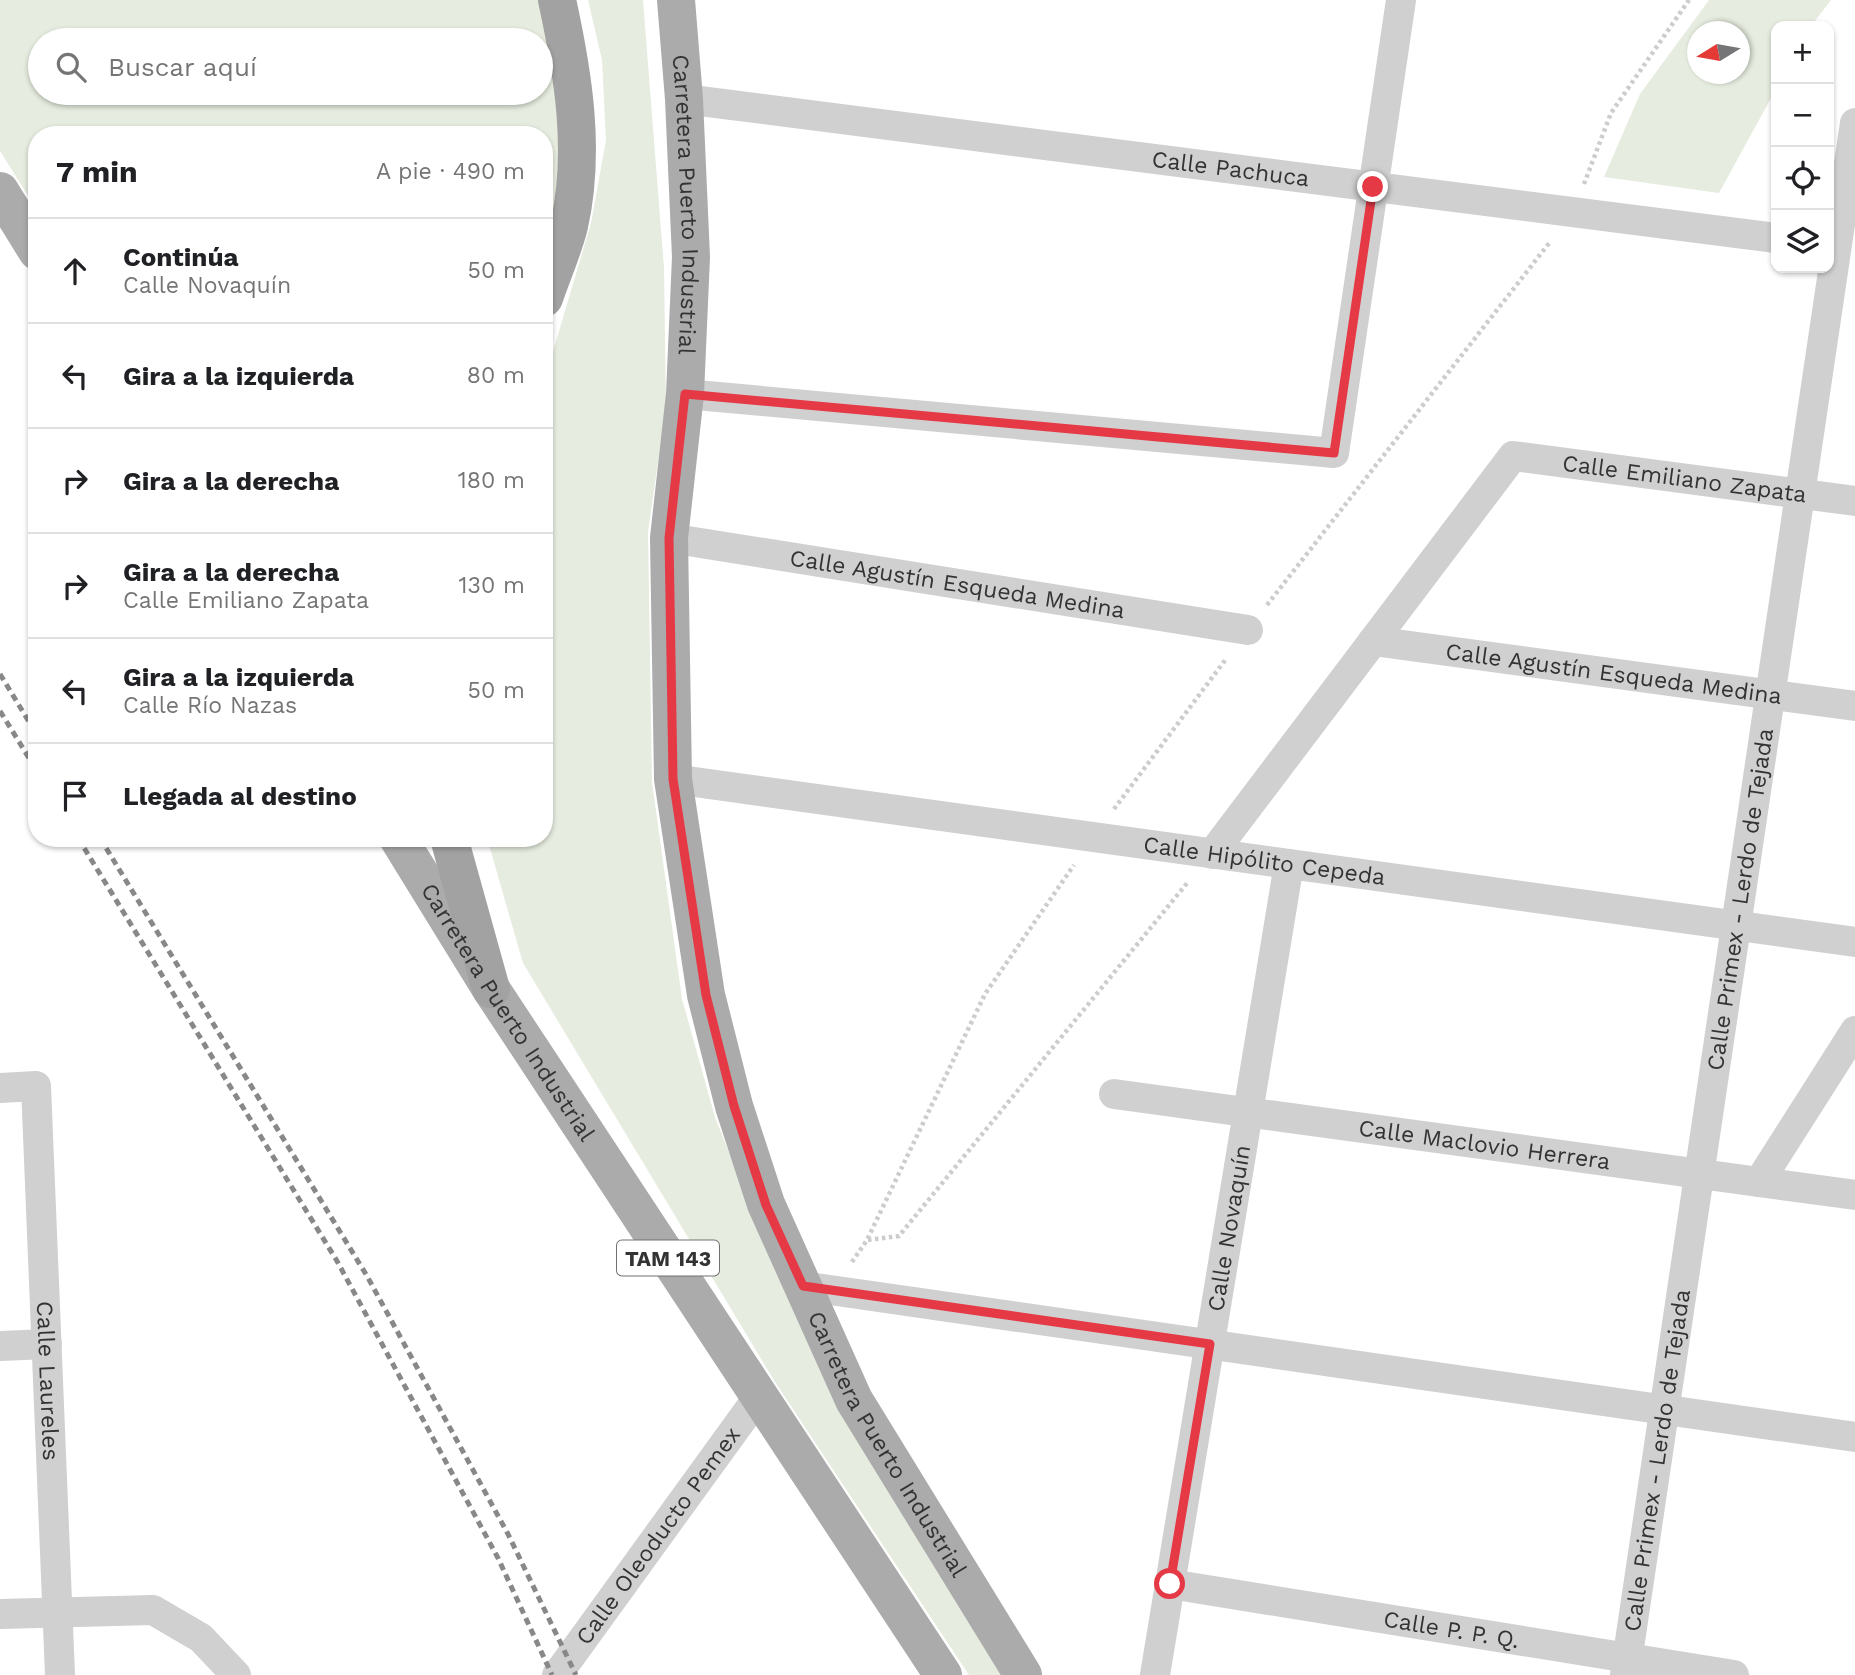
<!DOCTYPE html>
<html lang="es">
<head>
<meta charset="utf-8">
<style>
	:root { --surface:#fff; --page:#f2f2f2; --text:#202124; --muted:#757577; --line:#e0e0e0 }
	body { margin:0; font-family:"Work Sans",sans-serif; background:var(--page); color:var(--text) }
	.controls { position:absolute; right:21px; top:21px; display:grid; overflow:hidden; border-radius:14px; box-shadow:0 2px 5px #0004 }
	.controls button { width:63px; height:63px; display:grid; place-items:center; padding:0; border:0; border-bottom:2px solid var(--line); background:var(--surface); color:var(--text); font:35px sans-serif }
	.compass { position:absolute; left:1687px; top:21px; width:63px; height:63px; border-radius:50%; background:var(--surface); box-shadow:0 2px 5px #0004; rotate:259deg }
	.stop { position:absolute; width:21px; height:21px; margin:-16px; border:5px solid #e63946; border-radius:50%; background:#fff }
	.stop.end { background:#e63946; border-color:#fff; box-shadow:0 2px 7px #0008 }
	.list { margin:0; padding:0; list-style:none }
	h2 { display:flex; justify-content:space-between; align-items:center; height:91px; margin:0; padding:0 28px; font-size:30px }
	h2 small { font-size:23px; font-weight:400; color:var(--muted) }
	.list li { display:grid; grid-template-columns:46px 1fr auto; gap:21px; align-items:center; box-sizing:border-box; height:105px; padding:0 28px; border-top:2px solid var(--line) }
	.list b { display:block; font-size:26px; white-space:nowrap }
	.list p { margin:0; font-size:23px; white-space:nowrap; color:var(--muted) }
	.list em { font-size:23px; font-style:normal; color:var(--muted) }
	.icon { flex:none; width:38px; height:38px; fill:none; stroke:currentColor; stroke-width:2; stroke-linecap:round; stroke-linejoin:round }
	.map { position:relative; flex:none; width:1855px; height:1675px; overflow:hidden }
	.search { position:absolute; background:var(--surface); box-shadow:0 2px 5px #0004; left:28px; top:28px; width:525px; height:77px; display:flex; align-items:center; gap:18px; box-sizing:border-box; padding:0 24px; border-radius:38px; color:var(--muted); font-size:26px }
	.panel { position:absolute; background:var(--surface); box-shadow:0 2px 5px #0004; left:28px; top:126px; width:525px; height:721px; border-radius:28px }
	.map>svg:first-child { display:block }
	.green { fill:#e6ecdf; fill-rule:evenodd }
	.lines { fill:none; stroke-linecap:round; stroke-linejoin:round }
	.path { stroke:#cdcdcd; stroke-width:4.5; stroke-dasharray:3.5 3.5; stroke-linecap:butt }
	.minor { stroke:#d0d0d0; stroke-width:30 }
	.primary { stroke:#ababab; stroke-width:38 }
	.trunk { stroke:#a2a2a2; stroke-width:38 }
	.rail { stroke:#888; stroke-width:5; stroke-dasharray:7 5; stroke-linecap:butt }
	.route { stroke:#e63946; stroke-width:9 }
	.labels { text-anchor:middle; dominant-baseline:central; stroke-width:7; stroke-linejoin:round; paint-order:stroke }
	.shield { fill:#fff; stroke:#707070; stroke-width:2 }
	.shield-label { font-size:21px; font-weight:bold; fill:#333 }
	.street-label { font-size:23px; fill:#333; stroke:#fff }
</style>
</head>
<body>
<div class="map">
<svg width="1855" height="1675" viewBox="0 0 1855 1675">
	<rect width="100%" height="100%" fill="#fff"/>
	<!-- green -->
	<g class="green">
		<path d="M 0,0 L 543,0 L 563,145 L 555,218 L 544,251 L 544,135 L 37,135 L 37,210 L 0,151 ZM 40,40 L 541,40 L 541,93 L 40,93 Z"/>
		<path d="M 588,0 L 643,0 L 664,268 L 666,406 L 648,532 L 652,782 L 682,999 L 715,1117 L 757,1223 L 1009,1675 L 969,1675 L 775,1382 L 523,963 L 487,838 L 544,838 L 544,382 L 591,223 L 606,140 L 602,60 Z"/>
		<path d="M 1709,0 L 1831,0 L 1811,26 L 1776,26 L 1776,89 L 1719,193 L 1604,177 L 1640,94 ZM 1698,32 L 1740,32 L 1740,74 L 1698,74 Z"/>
	</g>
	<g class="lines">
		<!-- path -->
		<g class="path">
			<path d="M 1584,184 L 1611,113 L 1689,0"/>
			<path d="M 1267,605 L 1550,242"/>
			<path d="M 1114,809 L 1226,659"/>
			<path d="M 868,1240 L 899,1236 L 1188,882"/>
			<path d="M 852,1262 L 867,1240 L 985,994 L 1074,865"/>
		</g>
		<!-- minor -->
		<g class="minor">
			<path id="s1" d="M 684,99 L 1776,238"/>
			<path d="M 685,394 L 1334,453 L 1401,0"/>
			<path id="s2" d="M 669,538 L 1248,630"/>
			<path id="s3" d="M 1373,641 L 1855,706"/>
			<path id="s4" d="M 673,779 L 1855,942"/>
			<path id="s5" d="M 1212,854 L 1513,456 L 1855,501"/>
			<path id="s6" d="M 0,1088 L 36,1086 L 60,1675"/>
			<path id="s7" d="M 1114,1094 L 1855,1195"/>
			<path d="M 1759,1182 L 1855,1031"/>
			<path d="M 802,1286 L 1855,1437"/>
			<path d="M 0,1346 L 47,1344"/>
			<path id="s8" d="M 1170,1584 L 1734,1675"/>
			<path d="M 0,1614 L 153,1610 L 201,1638 L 236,1675"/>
			<path id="s9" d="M 557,1675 L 759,1396"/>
			<path id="s10" d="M 1155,1675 L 1289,864"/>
			<path id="s11" d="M 1625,1675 L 1855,123"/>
		</g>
		<!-- primary -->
		<g class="primary">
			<path id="s12" d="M 676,0 L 684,99 L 691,257 L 685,394 L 669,538 L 673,779 L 706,995 L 734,1106 L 766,1204 L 854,1400 L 1023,1675"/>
			<path d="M 0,191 L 37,251"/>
			<path id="s13" d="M 398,838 L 491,989 L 943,1675"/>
		</g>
		<!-- trunk -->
		<g class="trunk">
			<path d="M 544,298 C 552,274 563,250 569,226 C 586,151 573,73 557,0"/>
			<path d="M 449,838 L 491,989"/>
		</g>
		<!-- rail -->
		<g class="rail">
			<path d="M 0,674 L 37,735"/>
			<path d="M 0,711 L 37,771"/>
			<path d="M 78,838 L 337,1261 L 498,1558 L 552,1675"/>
			<path d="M 100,838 L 367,1276 L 508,1534 L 576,1675"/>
		</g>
	</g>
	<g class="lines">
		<!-- route -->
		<path class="route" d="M 1170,1584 L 1210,1344 L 803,1286 L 766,1205 L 734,1106 L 706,995 L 673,779 L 669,538 L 685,394 L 1334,453 L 1373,187"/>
	</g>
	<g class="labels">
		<!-- shield labels -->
		<rect class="shield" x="617" y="1240.5" width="102" height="35" rx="5"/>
		<g class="shield-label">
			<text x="668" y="1258">TAM 143</text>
		</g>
		<!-- street labels -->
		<g class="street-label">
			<text stroke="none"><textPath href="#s1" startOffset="551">Calle Pachuca</textPath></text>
			<text stroke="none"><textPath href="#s12" startOffset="205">Carretera Puerto Industrial</textPath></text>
			<text stroke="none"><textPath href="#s5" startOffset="672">Calle Emiliano Zapata</textPath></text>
			<text stroke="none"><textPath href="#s2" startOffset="292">Calle Agustín Esqueda Medina</textPath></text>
			<text stroke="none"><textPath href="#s3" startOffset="243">Calle Agustín Esqueda Medina</textPath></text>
			<text stroke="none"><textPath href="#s4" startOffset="597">Calle Hipólito Cepeda</textPath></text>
			<text stroke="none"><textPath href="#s11" startOffset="784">Calle Primex - Lerdo de Tejada</textPath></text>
			<text stroke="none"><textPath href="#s13" startOffset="206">Carretera Puerto Industrial</textPath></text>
			<text stroke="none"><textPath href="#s7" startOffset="374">Calle Maclovio Herrera</textPath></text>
			<text stroke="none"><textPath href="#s10" startOffset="453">Calle Novaquín</textPath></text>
			<text stroke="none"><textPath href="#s6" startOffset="331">Calle Laureles</textPath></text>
			<text stroke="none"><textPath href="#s12" startOffset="1486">Carretera Puerto Industrial</textPath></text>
			<text stroke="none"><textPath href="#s11" startOffset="217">Calle Primex - Lerdo de Tejada</textPath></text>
			<text stroke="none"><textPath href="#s9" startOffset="172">Calle Oleoducto Pemex</textPath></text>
			<text stroke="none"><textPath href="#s8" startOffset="285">Calle P. P. Q.</textPath></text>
		</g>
	</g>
</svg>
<div class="controls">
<button>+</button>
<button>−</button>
<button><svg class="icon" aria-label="locate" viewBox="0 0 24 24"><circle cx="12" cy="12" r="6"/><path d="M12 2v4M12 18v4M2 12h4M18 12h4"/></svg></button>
<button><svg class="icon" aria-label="layers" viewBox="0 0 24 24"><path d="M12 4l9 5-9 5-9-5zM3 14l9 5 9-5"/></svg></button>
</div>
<svg class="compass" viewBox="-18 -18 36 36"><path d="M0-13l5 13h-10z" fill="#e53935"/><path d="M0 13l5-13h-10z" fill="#757577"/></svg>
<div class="stop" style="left:1170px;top:1584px"></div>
<div class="stop end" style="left:1373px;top:187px"></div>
<div class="search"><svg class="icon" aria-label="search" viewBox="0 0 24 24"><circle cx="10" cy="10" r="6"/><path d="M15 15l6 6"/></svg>Buscar aquí</div>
<section class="panel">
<h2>7 min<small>A pie · 490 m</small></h2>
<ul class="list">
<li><svg class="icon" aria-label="ahead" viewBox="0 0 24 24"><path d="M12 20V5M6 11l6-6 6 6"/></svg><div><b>Continúa</b><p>Calle Novaquín</p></div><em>50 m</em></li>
<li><svg class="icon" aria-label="left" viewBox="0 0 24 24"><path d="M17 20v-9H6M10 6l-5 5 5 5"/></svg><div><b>Gira a la izquierda</b></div><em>80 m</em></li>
<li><svg class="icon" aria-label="right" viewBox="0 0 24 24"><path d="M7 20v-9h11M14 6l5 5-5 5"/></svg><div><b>Gira a la derecha</b></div><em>180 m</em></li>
<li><svg class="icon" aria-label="right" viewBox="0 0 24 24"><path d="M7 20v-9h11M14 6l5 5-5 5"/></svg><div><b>Gira a la derecha</b><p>Calle Emiliano Zapata</p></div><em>130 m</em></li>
<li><svg class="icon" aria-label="left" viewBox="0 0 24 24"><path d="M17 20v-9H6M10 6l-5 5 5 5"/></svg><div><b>Gira a la izquierda</b><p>Calle Río Nazas</p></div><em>50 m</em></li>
<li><svg class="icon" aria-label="arrive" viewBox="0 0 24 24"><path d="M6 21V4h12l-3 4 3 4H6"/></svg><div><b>Llegada al destino</b></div></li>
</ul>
</section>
</div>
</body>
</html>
